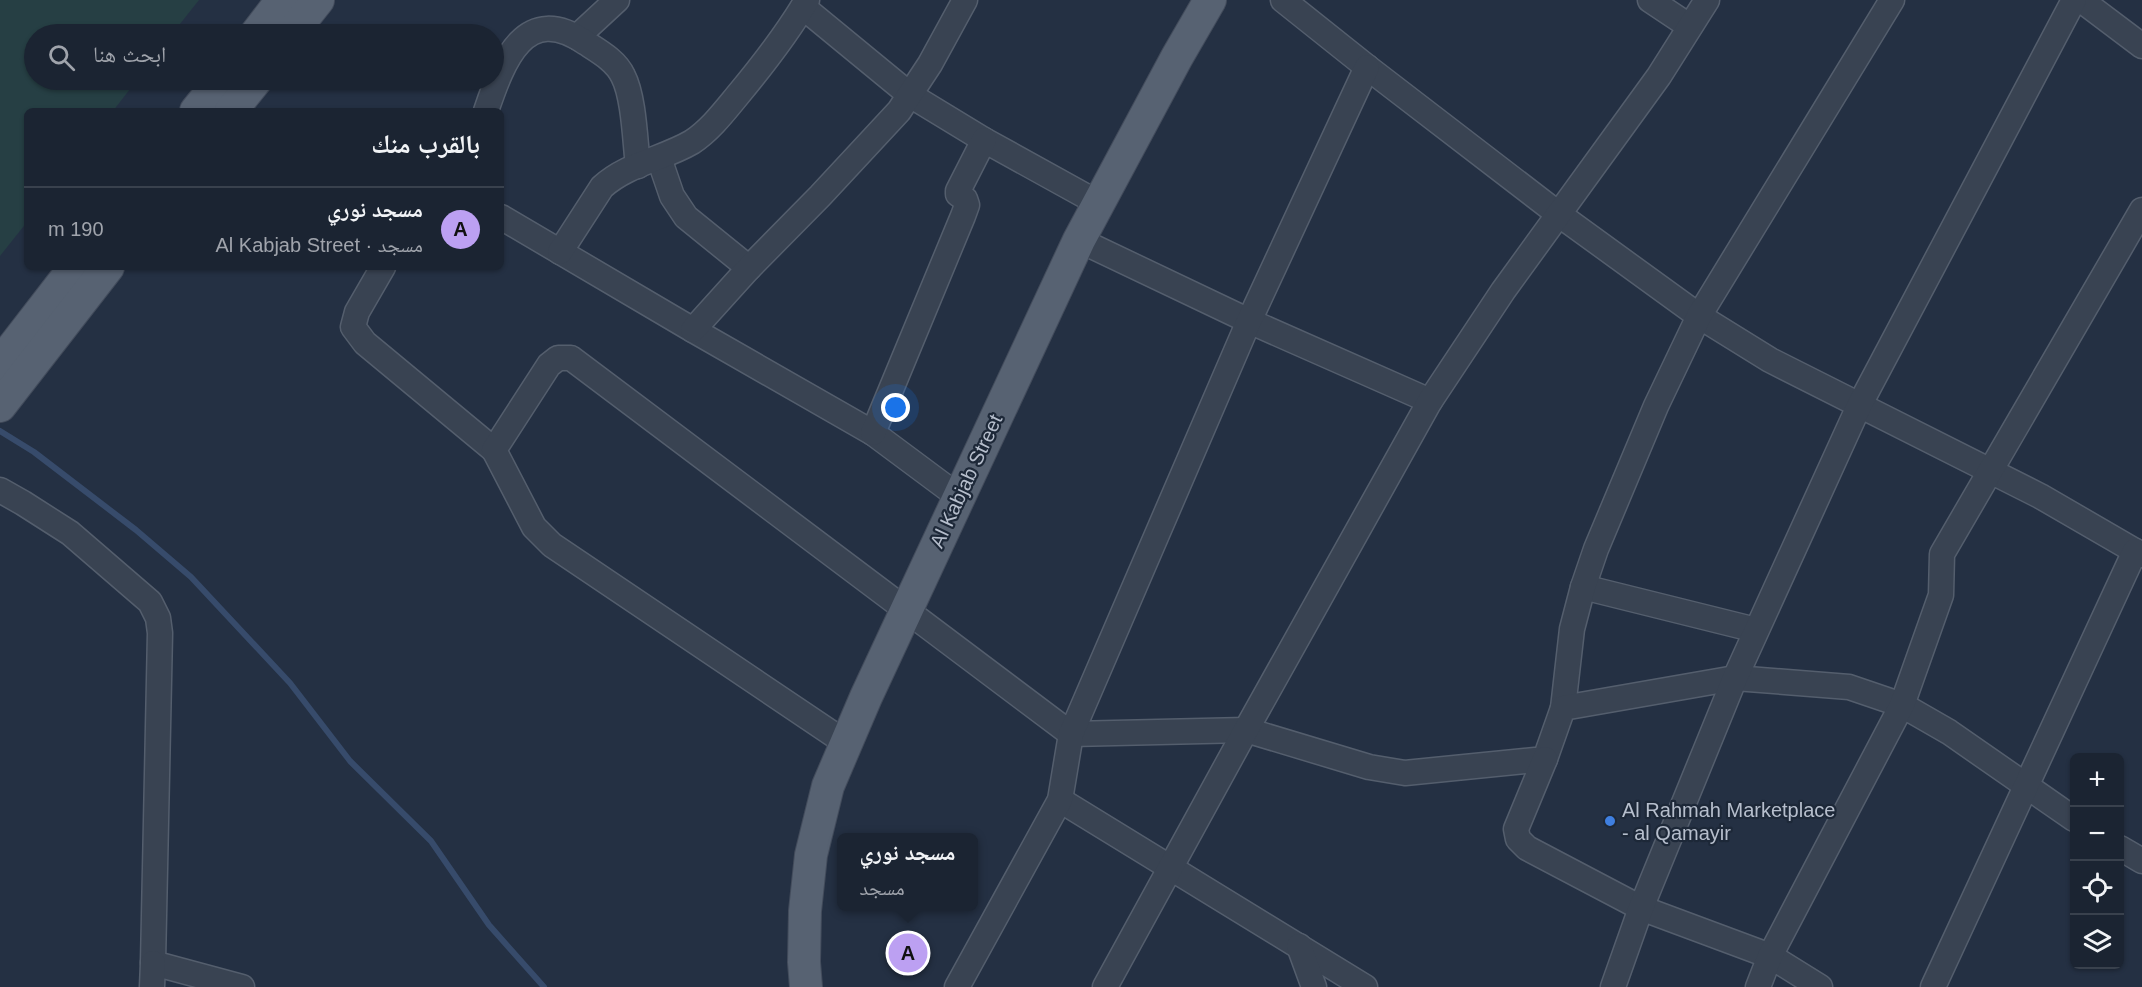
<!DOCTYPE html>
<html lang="ar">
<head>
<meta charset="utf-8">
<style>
	:root { --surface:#1b2432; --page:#242c3a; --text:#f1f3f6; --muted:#a0a4ac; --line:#39414d; --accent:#bca0f2 }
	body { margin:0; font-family:Helvetica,"Noto Naskh Arabic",sans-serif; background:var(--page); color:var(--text); direction:rtl }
	.controls { position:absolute; right:18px; bottom:18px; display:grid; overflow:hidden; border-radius:9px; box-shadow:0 2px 4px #0004 }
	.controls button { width:54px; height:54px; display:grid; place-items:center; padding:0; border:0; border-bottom:2px solid var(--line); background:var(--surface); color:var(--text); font:30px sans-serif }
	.you { position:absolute; left:896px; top:408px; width:21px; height:21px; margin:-15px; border:4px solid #fff; border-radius:50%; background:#1a73e8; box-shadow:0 0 0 9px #1a73e833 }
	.badge { display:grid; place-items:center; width:39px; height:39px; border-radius:50%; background:var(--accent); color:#111; font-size:20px; font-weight:700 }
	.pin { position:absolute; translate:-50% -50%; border:3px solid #fff; box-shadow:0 2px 6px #0006 }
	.popup { position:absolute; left:837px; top:833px; width:141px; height:78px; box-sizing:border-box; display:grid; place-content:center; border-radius:9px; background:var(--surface); filter:drop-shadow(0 2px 4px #0005); font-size:20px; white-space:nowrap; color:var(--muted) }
	.popup b { font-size:22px; color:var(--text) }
	.popup::after { content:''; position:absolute; left:50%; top:100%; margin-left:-12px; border:12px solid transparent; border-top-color:var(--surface) }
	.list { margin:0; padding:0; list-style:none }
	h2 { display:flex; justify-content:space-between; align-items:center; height:78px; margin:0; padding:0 24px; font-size:26px }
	h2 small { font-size:20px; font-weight:400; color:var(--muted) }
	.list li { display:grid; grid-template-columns:39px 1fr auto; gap:18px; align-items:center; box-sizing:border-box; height:84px; padding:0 24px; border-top:2px solid var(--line) }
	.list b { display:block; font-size:22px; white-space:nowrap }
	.list p { margin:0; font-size:20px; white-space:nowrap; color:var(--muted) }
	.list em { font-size:20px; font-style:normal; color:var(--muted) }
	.icon { flex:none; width:33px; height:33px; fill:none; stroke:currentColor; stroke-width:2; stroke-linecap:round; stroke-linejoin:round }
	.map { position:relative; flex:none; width:2142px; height:987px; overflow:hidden; direction:ltr }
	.search { position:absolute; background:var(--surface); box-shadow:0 2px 4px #0004; left:24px; top:24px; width:480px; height:66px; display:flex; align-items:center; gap:15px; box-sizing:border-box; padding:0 21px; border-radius:33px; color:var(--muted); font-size:22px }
	.panel { position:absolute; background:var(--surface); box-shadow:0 2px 4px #0004; left:24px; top:108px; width:480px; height:162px; border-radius:9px; direction:rtl }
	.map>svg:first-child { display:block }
	.green { fill:#263f44 }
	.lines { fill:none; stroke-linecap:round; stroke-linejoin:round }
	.stream { stroke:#374b6b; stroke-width:6 }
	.minor-casing { stroke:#545e6d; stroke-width:27 }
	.major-casing { stroke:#434c5c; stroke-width:34 }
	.minor { stroke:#394352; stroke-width:24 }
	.major { stroke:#576272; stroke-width:32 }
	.shop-dot { fill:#3f7fe0; stroke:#1d2838; stroke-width:2 }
	.labels { text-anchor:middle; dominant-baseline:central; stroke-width:4.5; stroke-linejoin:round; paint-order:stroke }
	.street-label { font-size:20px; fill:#b6becc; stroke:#1d2838 }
	.poi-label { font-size:20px; fill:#b6becc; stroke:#1d2838; text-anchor:start }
</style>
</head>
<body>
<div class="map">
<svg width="2142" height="987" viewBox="0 0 2142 987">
	<rect width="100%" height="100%" fill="#243043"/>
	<!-- green -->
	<path class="green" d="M 0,0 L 199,0 L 172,34 L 34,34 L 34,80 L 137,80 L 113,111 L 27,111 L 27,222 L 0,256 Z"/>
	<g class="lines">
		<!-- stream -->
		<path class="stream" d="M 0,431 L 34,452 L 136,530 L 191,577 L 290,683 L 350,761 L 431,841 L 489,925 L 544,987"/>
		<defs>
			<g id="minor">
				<path d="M 1283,0 L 1367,67 L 1557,213 L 1699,316 L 1770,360 L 2040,496 L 2142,555"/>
				<path d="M 1650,0 L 1689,26"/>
				<path d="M 2081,0 L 2142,46"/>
				<path d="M 803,7 L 910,95 L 984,140 L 1098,203"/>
				<path d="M 577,37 L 617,0"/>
				<path d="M 486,111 C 503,61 525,1 586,43 C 600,52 616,61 623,76 C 634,97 635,141 638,166"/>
				<path d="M 659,158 L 672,196 L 686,217 L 749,268"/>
				<path d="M 501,217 L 693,330 L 873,433 L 959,497"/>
				<path d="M 1079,240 L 1249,321 L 1430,401"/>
				<path d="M 560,252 L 602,187 C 627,164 663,159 692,142 C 710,130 723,113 737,96 C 762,66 787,34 807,0"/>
				<path d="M 383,267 L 357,312 L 353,327 L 365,343 L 494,450"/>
				<path d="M 693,330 L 749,268 L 820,196 L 899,111 L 930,64 L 965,0"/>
				<path d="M 873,433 L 963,216 L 967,205 L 965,199 L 958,194 L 958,191 L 984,140"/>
				<path d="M 0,490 L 23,503 L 70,533 L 150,602 L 158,618 L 160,633 L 153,963 L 242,987"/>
				<path d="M 1583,587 L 1756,630"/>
				<path d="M 1563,708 L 1572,629 L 1583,587 L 1596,549 L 1656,406 L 1699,316 L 1892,0"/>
				<path d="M 846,743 L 552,545 L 534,527 L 494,450 L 549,365 L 558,358 L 571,358 L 1071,734 L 1246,730 L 1369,767 L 1405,773 L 1545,759 L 1563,708 L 1735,678 L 1849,687 L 1902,705 L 1949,732 L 2074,819"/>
				<path d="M 1545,759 L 1516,829 L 1518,839 L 1527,848 L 1641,908 L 1770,956 L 1820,987"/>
				<path d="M 1060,800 L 1365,987"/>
				<path d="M 2120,848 L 2142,861"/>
				<path d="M 1299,946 L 1314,987"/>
				<path d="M 152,987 L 153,963"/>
				<path d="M 957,987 L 1060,800 L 1071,734 L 1249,321 L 1367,67"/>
				<path d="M 1105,987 L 1246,730 L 1430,401 L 1503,291 L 1659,76 L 1707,0"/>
				<path d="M 1613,987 L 1641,908 L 1735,678 L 1859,406 L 2074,0"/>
				<path d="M 1758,987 L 1770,956 L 1902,705 L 1941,595 L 1942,554 L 2142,210"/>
				<path d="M 1933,987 L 2135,551"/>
			</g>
			<g id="major">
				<path d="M 256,34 L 282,0"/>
				<path d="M 291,34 L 318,0"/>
				<path d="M 196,111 L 221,80"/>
				<path d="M 231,111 L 256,80"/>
				<path d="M 0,364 L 75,267"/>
				<path d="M 0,406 L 108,267"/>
				<path d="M 806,987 L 804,962 L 805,911 L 811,855 L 828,786 L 866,697 L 1079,240 L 1177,57 L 1210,0"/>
			</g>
		</defs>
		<!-- minor casing -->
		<use href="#minor" class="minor-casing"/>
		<!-- major casing -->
		<use href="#major" class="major-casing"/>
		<!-- minor -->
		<use href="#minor" class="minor"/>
		<!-- major -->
		<use href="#major" class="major"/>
	</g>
	<!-- markers -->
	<circle class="shop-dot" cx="1610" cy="821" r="6"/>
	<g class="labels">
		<!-- street labels -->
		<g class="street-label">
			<text transform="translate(966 481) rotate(-65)">Al Kabjab Street</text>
		</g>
		<!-- poi labels -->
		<g class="poi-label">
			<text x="1622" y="810">Al Rahmah Marketplace<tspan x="1622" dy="23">- al Qamayir</tspan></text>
		</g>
	</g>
</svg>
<div class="controls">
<button>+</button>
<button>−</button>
<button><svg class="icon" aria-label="locate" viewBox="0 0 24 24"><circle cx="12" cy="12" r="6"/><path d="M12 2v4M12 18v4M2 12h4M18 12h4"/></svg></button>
<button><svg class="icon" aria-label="layers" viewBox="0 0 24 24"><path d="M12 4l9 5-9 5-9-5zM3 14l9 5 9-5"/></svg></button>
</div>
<div class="you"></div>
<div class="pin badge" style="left:908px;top:953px">A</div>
<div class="popup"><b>مسجد نوري</b>مسجد</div>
<div class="search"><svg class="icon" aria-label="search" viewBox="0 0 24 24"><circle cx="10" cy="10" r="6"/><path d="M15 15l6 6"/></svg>ابحث هنا</div>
<section class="panel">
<h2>بالقرب منك<small></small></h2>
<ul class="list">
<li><span class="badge">A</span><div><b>مسجد نوري</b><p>مسجد · Al Kabjab Street</p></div><em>190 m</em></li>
</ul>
</section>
</div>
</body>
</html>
